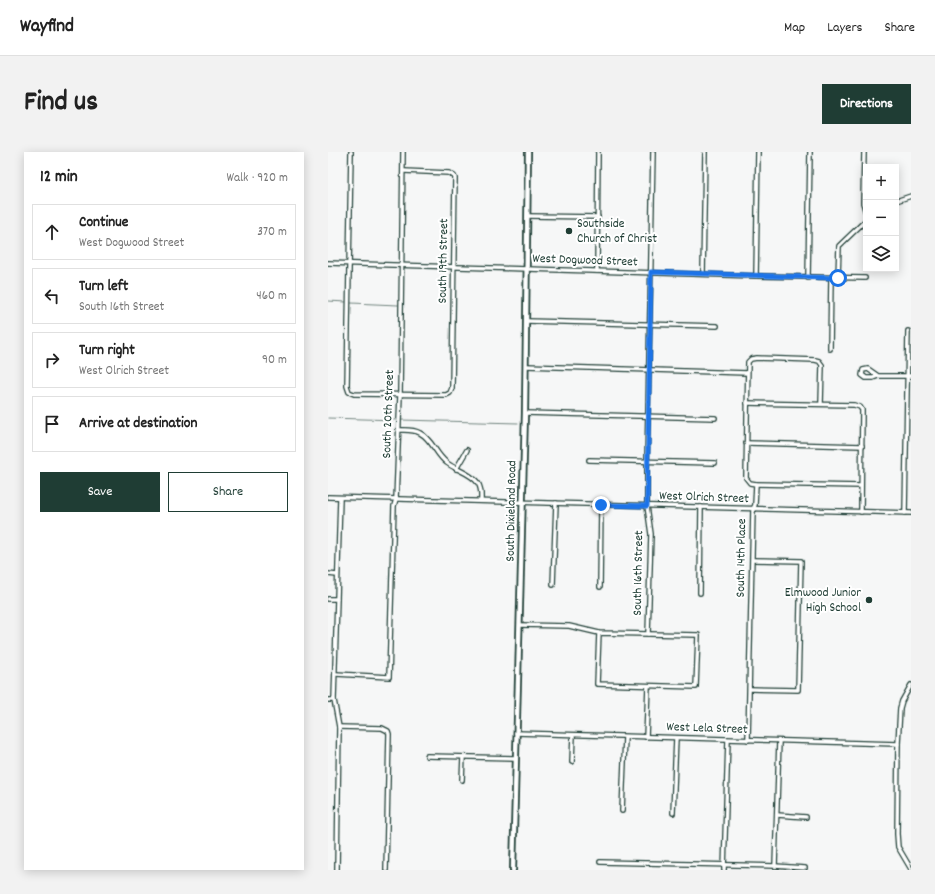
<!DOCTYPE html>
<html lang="en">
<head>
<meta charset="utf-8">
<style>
	:root { --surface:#fff; --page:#f2f2f2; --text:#222; --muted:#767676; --line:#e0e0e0; --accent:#1f3d34 }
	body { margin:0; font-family:Dekko,sans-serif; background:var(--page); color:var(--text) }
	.controls { position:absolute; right:12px; top:12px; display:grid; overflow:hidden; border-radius:0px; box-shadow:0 2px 10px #0003 }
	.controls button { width:36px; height:36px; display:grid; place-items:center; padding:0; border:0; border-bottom:1px solid var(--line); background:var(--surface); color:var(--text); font:20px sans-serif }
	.stop { position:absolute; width:12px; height:12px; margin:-9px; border:3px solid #1a73e8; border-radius:50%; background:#fff }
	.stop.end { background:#1a73e8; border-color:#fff; box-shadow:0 1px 4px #0008 }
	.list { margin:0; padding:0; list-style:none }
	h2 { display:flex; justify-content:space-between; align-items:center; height:52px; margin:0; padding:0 16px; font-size:17px }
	h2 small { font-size:13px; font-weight:400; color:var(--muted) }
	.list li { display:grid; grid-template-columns:26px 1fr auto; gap:12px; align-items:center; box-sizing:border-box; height:56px; margin:0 8px 8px; padding:0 8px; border:1px solid var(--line); border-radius:0px }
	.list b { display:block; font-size:15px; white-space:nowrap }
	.list p { margin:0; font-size:13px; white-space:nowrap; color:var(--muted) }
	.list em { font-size:13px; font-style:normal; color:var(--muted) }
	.actions { display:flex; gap:8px; padding:12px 16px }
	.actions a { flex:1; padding:9px 0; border:1px solid var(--accent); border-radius:0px; text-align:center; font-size:14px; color:var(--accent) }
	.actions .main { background:var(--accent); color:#fff }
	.icon { flex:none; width:22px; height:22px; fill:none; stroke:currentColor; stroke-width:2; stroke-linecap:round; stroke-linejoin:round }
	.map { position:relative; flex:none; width:583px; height:718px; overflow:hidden; border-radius:0px }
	header { display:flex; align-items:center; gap:24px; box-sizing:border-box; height:56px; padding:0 20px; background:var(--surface); border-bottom:1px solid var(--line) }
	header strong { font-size:19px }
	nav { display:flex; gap:22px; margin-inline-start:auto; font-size:14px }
	.intro { display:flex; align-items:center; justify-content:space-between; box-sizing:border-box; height:96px; padding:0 24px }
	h1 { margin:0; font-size:28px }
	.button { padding:10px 18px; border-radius:0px; background:var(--accent); color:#fff; font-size:14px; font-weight:700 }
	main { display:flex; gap:24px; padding:0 24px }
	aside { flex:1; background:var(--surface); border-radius:0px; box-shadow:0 2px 10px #0003 }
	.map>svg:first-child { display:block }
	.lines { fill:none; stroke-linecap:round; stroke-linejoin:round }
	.stream { stroke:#72857f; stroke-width:1 }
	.minor-casing { stroke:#1f3d34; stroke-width:6 }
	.major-casing { stroke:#1f3d34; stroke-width:8 }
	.minor { stroke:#fff; stroke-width:3.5 }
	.major { stroke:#fff; stroke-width:4.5 }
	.route { stroke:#1a73e8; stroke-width:5 }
	.poi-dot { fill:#1f3d34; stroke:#fff; stroke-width:1.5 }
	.labels { text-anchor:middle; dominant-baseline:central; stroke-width:4; stroke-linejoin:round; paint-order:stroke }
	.poi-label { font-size:13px; fill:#1f3d34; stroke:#fff; text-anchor:start }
	.street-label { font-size:13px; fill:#1f3d34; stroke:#fff }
</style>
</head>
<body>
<header>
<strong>Wayfind</strong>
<nav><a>Map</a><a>Layers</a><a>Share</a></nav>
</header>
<div class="intro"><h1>Find us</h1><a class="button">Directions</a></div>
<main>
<aside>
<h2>12 min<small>Walk · 920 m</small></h2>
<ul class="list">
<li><svg class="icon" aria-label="ahead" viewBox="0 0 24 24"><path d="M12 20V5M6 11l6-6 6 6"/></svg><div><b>Continue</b><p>West Dogwood Street</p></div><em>370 m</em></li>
<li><svg class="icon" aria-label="left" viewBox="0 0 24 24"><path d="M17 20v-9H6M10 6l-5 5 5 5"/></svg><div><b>Turn left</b><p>South 16th Street</p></div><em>460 m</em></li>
<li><svg class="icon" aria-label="right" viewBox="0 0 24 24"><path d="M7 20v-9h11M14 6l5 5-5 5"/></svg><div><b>Turn right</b><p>West Olrich Street</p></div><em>90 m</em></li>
<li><svg class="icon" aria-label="arrive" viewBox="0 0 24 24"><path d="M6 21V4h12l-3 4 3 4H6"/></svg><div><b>Arrive at destination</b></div></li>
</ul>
<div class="actions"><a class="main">Save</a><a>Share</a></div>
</aside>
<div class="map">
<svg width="583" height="718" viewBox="0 0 583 718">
	<rect width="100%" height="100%" fill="#f6f7f7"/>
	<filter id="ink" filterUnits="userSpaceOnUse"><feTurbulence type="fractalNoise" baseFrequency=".025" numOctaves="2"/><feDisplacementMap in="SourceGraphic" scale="8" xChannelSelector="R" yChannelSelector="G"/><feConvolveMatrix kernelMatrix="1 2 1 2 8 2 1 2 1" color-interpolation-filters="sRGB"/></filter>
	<g filter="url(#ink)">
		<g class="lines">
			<!-- stream -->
			<g class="stream">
				<path d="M 0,149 L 18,150"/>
				<path d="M 23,151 L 70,153"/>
				<path d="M 0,266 L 70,268"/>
				<path d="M 73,268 L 190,271"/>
			</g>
			<defs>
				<g id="minor">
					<path d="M 23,0 L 19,234 L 21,240 L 26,242 L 118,243 L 122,241 L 124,236 L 127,26 L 126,24 L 121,21 L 76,19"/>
					<path d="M 536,0 L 535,51 L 538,61"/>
					<path d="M 568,49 L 583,44"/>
					<path d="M 200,64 L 270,65"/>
					<path d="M 0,111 L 428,124 L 537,126"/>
					<path d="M 269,119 L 270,0"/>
					<path d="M 375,122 L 377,0"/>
					<path d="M 428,124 L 430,0"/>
					<path d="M 480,126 L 482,0"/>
					<path d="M 510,126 L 511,94 L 538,68"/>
					<path d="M 199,169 L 389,174"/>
					<path d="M 502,197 L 503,126"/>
					<path d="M 198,214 L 419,221"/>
					<path d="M 550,224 L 540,217 L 535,218 L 534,223 L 538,226 L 545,226 L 550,224 L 583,224"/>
					<path d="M 419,251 L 526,253 L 532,255 L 534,258 L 533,360"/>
					<path d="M 197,261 L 387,266"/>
					<path d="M 70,278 C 78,278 85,277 92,281 C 104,287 108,303 119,311 C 128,318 143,321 150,331 C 154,337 153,343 153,349"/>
					<path d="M 418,291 L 534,294"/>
					<path d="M 261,308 L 387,311"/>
					<path d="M 128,317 L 139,298"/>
					<path d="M 428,332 L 533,334"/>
					<path d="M 0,345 L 583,361"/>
					<path d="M 577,361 L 580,179"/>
					<path d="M 0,422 L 9,423"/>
					<path d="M 225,433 L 228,351"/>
					<path d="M 272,435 L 273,353"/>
					<path d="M 372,441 L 373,355"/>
					<path d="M 0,447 L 9,447"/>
					<path d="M 192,473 L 241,474 L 271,481 L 370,483 L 368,535 L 269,532 L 271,481"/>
					<path d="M 320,482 L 323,382 L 319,354 L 319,309 L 325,0"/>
					<path d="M 8,522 L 61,525 L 66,354 L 68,347 L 72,243 L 75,0"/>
					<path d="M 583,533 L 574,549 L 572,556 L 570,592 L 569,682 L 570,695 L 583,717"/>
					<path d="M 422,537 L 470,538 L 473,409 L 425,408"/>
					<path d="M 0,548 L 6,548"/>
					<path d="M 11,575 L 54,576 L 60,579 L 61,582 L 58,718"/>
					<path d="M 188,581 L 570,592"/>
					<path d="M 318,585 L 320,534"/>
					<path d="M 420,588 L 425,357 L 427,353 L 428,332 L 422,331 L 418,326 L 420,210 L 423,207 L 429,206 L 487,208 L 491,209 L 494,213 L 493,252"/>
					<path d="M 99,604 L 187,606"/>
					<path d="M 244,610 L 245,583"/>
					<path d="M 134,628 L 135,605"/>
					<path d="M 294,659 L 297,585"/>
					<path d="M 345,661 L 348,586"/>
					<path d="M 449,663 L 478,665"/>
					<path d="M 272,710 L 447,714 L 477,716"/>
					<path d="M 447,714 L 451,589"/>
					<path d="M 9,718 L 11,575 L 6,548 L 12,346"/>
					<path d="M 396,718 L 400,588"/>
				</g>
				<path id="major" d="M 185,718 L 197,261 L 200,0"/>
			</defs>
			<!-- minor casing -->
			<use href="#minor" class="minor-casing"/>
			<!-- major casing -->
			<use href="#major" class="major-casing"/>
			<!-- minor -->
			<use href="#minor" class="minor"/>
			<!-- major -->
			<use href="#major" class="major"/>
		</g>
	</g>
	<g class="lines" filter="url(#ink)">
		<!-- route -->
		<path class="route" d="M 273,353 L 319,354 L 323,120 L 510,126"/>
	</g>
	<!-- markers -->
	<g class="poi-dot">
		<circle cx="241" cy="79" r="4"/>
		<circle cx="541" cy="448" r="4"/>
	</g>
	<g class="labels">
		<!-- poi labels -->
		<g class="poi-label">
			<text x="249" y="72">Southside<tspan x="249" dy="15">Church of Christ</tspan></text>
			<text x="533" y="441" text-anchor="end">Elmwood Junior<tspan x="533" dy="15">High School</tspan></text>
		</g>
		<!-- street labels -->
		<g class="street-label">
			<text transform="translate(116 109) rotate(-89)">South 19th Street</text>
			<text transform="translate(257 109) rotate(2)">West Dogwood Street</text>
			<text transform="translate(61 262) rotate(-88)">South 20th Street</text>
			<text transform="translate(376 346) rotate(2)">West Olrich Street</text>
			<text transform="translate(184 359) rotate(-89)">South Dixieland Road</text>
			<text transform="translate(414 406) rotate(-89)">South 14th Place</text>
			<text transform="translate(311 421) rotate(-89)">South 16th Street</text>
			<text transform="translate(379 577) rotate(2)">West Lela Street</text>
		</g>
	</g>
</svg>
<div class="controls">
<button>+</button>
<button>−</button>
<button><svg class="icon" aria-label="layers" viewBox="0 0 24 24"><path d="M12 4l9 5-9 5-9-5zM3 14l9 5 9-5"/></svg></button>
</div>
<div class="stop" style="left:510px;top:126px"></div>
<div class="stop end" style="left:273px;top:353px"></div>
</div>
</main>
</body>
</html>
